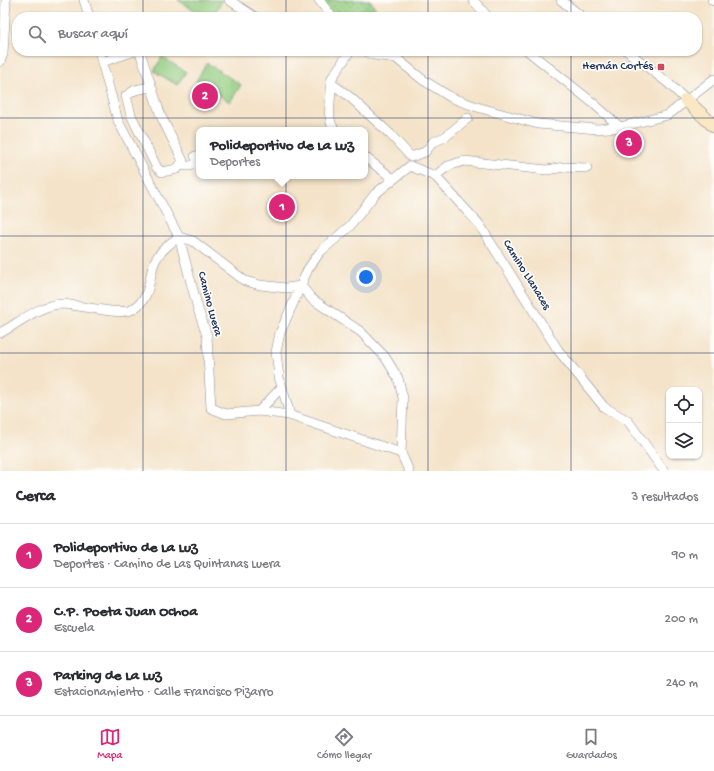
<!DOCTYPE html>
<html lang="es">
<head>
<meta charset="utf-8">
<style>
	:root { --surface:#fff; --page:#f7f7f7; --text:#2b2b33; --muted:#7c7c81; --line:#e1e1e2; --accent:#db2777 }
	body { margin:0; font-family:"Gochi Hand",sans-serif; background:var(--page); color:var(--text) }
	.controls { position:absolute; right:12px; bottom:12px; display:grid; overflow:hidden; border-radius:8px; box-shadow:0 1px 3px #0004 }
	.controls button { width:36px; height:36px; display:grid; place-items:center; padding:0; border:0; border-bottom:1px solid var(--line); background:var(--surface); color:var(--text); font:20px sans-serif }
	.you { position:absolute; left:366px; top:277px; width:14px; height:14px; margin:-10px; border:3px solid #fff; border-radius:50%; background:#1a73e8; box-shadow:0 0 0 6px #1a73e833 }
	.badge { display:grid; place-items:center; width:26px; height:26px; border-radius:50%; background:var(--accent); color:#fff; font-size:13px; font-weight:700 }
	.pin { position:absolute; translate:-50% -50%; border:2px solid #fff; box-shadow:0 1px 4px #0006 }
	.popup { position:absolute; left:196px; top:127px; width:172px; height:52px; box-sizing:border-box; display:grid; place-content:center; border-radius:8px; background:var(--surface); filter:drop-shadow(0 1px 3px #0005); font-size:13px; white-space:nowrap; color:var(--muted) }
	.popup b { font-size:15px; color:var(--text) }
	.popup::after { content:''; position:absolute; left:50%; top:100%; margin-left:-8px; border:8px solid transparent; border-top-color:var(--surface) }
	.list { margin:0; padding:0; list-style:none }
	h2 { display:flex; justify-content:space-between; align-items:center; height:52px; margin:0; padding:0 16px; font-size:17px }
	h2 small { font-size:13px; font-weight:400; color:var(--muted) }
	.list li { display:grid; grid-template-columns:26px 1fr auto; gap:12px; align-items:center; box-sizing:border-box; height:64px; padding:0 16px; border-top:1px solid var(--line) }
	.list b { display:block; font-size:15px; white-space:nowrap }
	.list p { margin:0; font-size:13px; white-space:nowrap; color:var(--muted) }
	.list em { font-size:13px; font-style:normal; color:var(--muted) }
	.icon { flex:none; width:22px; height:22px; fill:none; stroke:currentColor; stroke-width:2; stroke-linecap:round; stroke-linejoin:round }
	.map { position:relative; flex:none; width:714px; height:471px; overflow:hidden }
	.search { position:absolute; background:var(--surface); box-shadow:0 1px 3px #0004; left:12px; right:12px; top:12px; height:44px; display:flex; align-items:center; gap:10px; box-sizing:border-box; padding:0 14px; border-radius:16px; color:var(--muted); font-size:15px }
	.sheet { height:244px; background:var(--surface) }
	nav { display:flex; justify-content:space-around; align-items:center; box-sizing:border-box; height:56px; border-top:1px solid var(--line); background:var(--surface); font-size:11px; color:var(--muted) }
	nav a { display:grid; justify-items:center; gap:2px }
	nav .on { color:var(--accent) }
	.map>svg:first-child { display:block }
	.grass { fill:url(#grass-dots); stroke:#567d6e }
	.garden { fill:#92cb7e; stroke:#567d6e }
	.lines { fill:none; stroke-linecap:round; stroke-linejoin:round }
	.street-casing { stroke:#888994; stroke-width:10 }
	.secondary-casing { stroke:#888994; stroke-width:14 }
	.street { stroke:#fff; stroke-width:9 }
	.secondary { stroke:#fae7c3; stroke-width:13 }
	.grid { fill:none; stroke:#1b2f5e; stroke-width:1; stroke-opacity:0.55 }
	.poi-dot { fill:#d1495b; stroke:#fdfcf7; stroke-width:1.5 }
	.labels { text-anchor:middle; dominant-baseline:central; stroke-width:3.5; stroke-linejoin:round; paint-order:stroke }
	.poi-label { font-size:12px; fill:#1b2f5e; stroke:#fdfcf7; text-anchor:end }
	.street-label { font-size:12px; fill:#1b2f5e; stroke:#fdfcf7 }
</style>
</head>
<body>
<div class="map">
<svg width="714" height="471" viewBox="0 0 714 471">
	<defs>
		<pattern id="grass-dots" width="8" height="8" patternUnits="userSpaceOnUse"><rect width="8" height="8" fill="#92cb7e"/><path d="M2 2h.1M6 6h.1" fill="none" stroke="#76a56a" stroke-width="1.8" stroke-linecap="round"/></pattern>
	</defs>
	<rect width="100%" height="100%" fill="#fdfcf7"/>
	<filter id="ink" filterUnits="userSpaceOnUse"><feTurbulence type="fractalNoise" baseFrequency=".025" numOctaves="2"/><feDisplacementMap in="SourceGraphic" scale="8" xChannelSelector="R" yChannelSelector="G"/><feConvolveMatrix kernelMatrix="1 2 1 2 8 2 1 2 1" color-interpolation-filters="sRGB"/></filter>
	<filter id="wash" filterUnits="userSpaceOnUse"><feTurbulence type="fractalNoise" baseFrequency=".012" numOctaves="4" result="noise"/><feDisplacementMap in="SourceGraphic" scale="16" xChannelSelector="R" yChannelSelector="G"/><feGaussianBlur stdDeviation="0.9" result="paint"/><feColorMatrix in="noise" values="0 0 0 0 0 0 0 0 0 0 0 0 0 0 0 0 0 1.4 0 .05"/><feComposite in="paint" operator="in"/></filter>
	<g filter="url(#wash)">
		<rect width="100%" height="100%" fill="#f4e3c9"/>
		<!-- grass -->
		<path class="grass" d="M 319,0 L 370,0 L 381,17 L 332,17 Z"/>
		<!-- garden -->
		<g class="garden">
			<path d="M 178,0 L 223,0 L 212,17 L 204,17 Z"/>
			<path d="M 162,57 L 186,72 L 177,85 L 154,71 Z"/>
			<path d="M 207,63 L 241,85 L 230,102 L 196,81 Z"/>
		</g>
	</g>
	<g filter="url(#ink)">
		<g class="lines">
			<defs>
				<g id="street">
					<path d="M 84,0 L 89,17"/>
					<path d="M 229,0 L 255,17"/>
					<path d="M 319,0 L 332,17"/>
					<path d="M 473,0 L 488,17"/>
					<path d="M 561,0 L 582,17"/>
					<path d="M 712,0 L 714,1"/>
					<path d="M 99,51 L 118,121 L 179,237 L 198,309 L 207,336 L 211,408 L 226,414 L 259,411 L 289,415 L 401,453"/>
					<path d="M 366,51 L 373,55 L 396,58 L 423,80 L 452,98 L 477,107 L 538,124 L 597,129 L 620,127 L 668,115 L 714,79"/>
					<path d="M 528,51 L 593,103 L 620,127"/>
					<path d="M 627,51 L 668,83 L 686,100"/>
					<path d="M 0,62 L 3,54 L 6,0"/>
					<path d="M 102,62 L 135,51 L 140,52 L 161,116 L 183,161 L 177,169 L 162,172 L 157,168 L 131,115 L 126,96 L 135,90 L 150,87"/>
					<path d="M 331,83 L 350,97 L 390,134 L 411,157 L 425,152 L 433,142 L 445,137 L 468,118"/>
					<path d="M 335,130 C 325,120 332,97 331,83 L 332,78 L 350,51"/>
					<path d="M 365,157 L 392,178"/>
					<path d="M 182,165 C 187,167 196,166 198,161 L 195,156"/>
					<path d="M 435,176 L 448,166 L 464,161 L 547,170 L 564,167 L 587,168"/>
					<path d="M 301,286 L 312,299 L 361,332 L 385,357 L 398,378 L 403,398 L 401,453 L 409,471"/>
					<path d="M 0,333 C 19,323 39,305 61,304 C 76,304 123,317 133,309 C 153,296 147,280 155,261 C 160,251 170,243 179,237 L 193,241 L 245,281 L 260,285 L 286,288 L 301,286"/>
					<path d="M 259,411 L 281,388"/>
					<path d="M 290,415 L 279,377 L 276,352 L 280,333 L 308,269 L 320,252 L 350,226 L 375,194 L 410,166 L 435,176 L 479,224 L 558,350 L 604,407 L 628,421 L 664,471"/>
				</g>
				<path id="secondary" d="M 686,100 L 714,126"/>
			</defs>
			<!-- street casing -->
			<use href="#street" class="street-casing"/>
			<!-- secondary casing -->
			<use href="#secondary" class="secondary-casing"/>
			<!-- street -->
			<use href="#street" class="street"/>
			<!-- secondary -->
			<use href="#secondary" class="secondary"/>
		</g>
	</g>
	<!-- grid -->
	<path class="grid" d="M 143,0 L 143,17M 286,0 L 286,17M 428,0 L 428,17M 571,0 L 571,17M 143,51 L 143,471M 286,51 L 286,471M 428,51 L 428,471M 571,51 L 571,471M 0,118 L 714,118M 0,236 L 714,236M 0,353 L 714,353"/>
	<!-- markers -->
	<rect class="poi-dot" x="657" y="63" width="8" height="8" rx="2"/>
	<g class="labels">
		<!-- poi labels -->
		<g class="poi-label">
			<text x="653" y="67">Hernán Cortés</text>
		</g>
		<!-- street labels -->
		<g class="street-label">
			<text transform="translate(526 275) rotate(58)">Camino Llanaces</text>
			<text transform="translate(209 304) rotate(75)">Camino Luera</text>
		</g>
	</g>
</svg>
<div class="controls">
<button><svg class="icon" aria-label="locate" viewBox="0 0 24 24"><circle cx="12" cy="12" r="6"/><path d="M12 2v4M12 18v4M2 12h4M18 12h4"/></svg></button>
<button><svg class="icon" aria-label="layers" viewBox="0 0 24 24"><path d="M12 4l9 5-9 5-9-5zM3 14l9 5 9-5"/></svg></button>
</div>
<div class="you"></div>
<div class="pin badge" style="left:282px;top:207px">1</div>
<div class="popup"><b>Polideportivo de La Luz</b>Deportes</div>
<div class="pin badge" style="left:205px;top:96px">2</div>
<div class="pin badge" style="left:629px;top:143px">3</div>
<div class="search"><svg class="icon" aria-label="search" viewBox="0 0 24 24"><circle cx="10" cy="10" r="6"/><path d="M15 15l6 6"/></svg>Buscar aquí</div>
</div>
<section class="sheet">
<h2>Cerca<small>3 resultados</small></h2>
<ul class="list">
<li><span class="badge">1</span><div><b>Polideportivo de La Luz</b><p>Deportes · Camino de Las Quintanas Luera</p></div><em>90 m</em></li>
<li><span class="badge">2</span><div><b>C.P. Poeta Juan Ochoa</b><p>Escuela</p></div><em>200 m</em></li>
<li><span class="badge">3</span><div><b>Parking de La Luz</b><p>Estacionamiento · Calle Francisco Pizarro</p></div><em>240 m</em></li>
</ul>
</section>
<nav>
<a class="on"><svg class="icon" aria-label="map" viewBox="0 0 24 24"><path d="M3 6l6-2 6 2 6-2v14l-6 2-6-2-6 2zM9 4v14M15 6v14"/></svg>Mapa</a>
<a><svg class="icon" aria-label="directions" viewBox="0 0 24 24"><path d="M12 3l9 9-9 9-9-9zM9 14v-3h6M13 9l2 2-2 2"/></svg>Cómo llegar</a>
<a><svg class="icon" aria-label="saved" viewBox="0 0 24 24"><path d="M7 4h10v16l-5-4-5 4z"/></svg>Guardados</a>
</nav>
</body>
</html>
